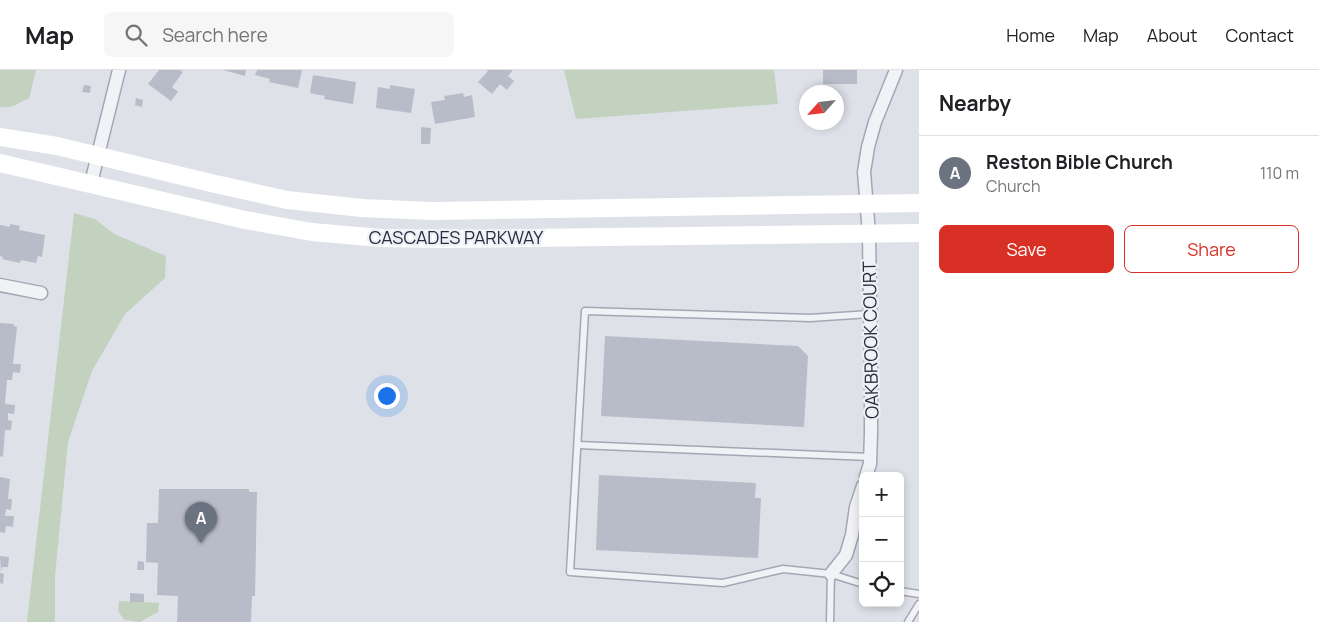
<!DOCTYPE html>
<html lang="en">
<head>
<meta charset="utf-8">
<style>
	:root { --surface:#fff; --page:#f6f6f6; --text:#202124; --muted:#757577; --line:#e0e0e0; --accent:#d93025 }
	body { margin:0; font-family:Manrope,sans-serif; background:var(--page); color:var(--text) }
	.controls { position:absolute; right:15px; bottom:15px; display:grid; overflow:hidden; border-radius:8px; box-shadow:0 2px 8px #0003 }
	.controls button { width:45px; height:45px; display:grid; place-items:center; padding:0; border:0; border-bottom:1px solid var(--line); background:var(--surface); color:var(--text); font:25px sans-serif }
	.compass { position:absolute; left:799px; top:15px; width:45px; height:45px; border-radius:50%; background:var(--surface); box-shadow:0 2px 8px #0003; rotate:243deg }
	.you { position:absolute; left:386px; top:325px; width:18px; height:18px; margin:-12px; border:4px solid #fff; border-radius:50%; background:#1a73e8; box-shadow:0 0 0 8px #1a73e833 }
	.badge { display:grid; place-items:center; width:32px; height:32px; border-radius:50%; background:var(--accent); color:#fff; font-size:16px; font-weight:700 }
	.pin { position:absolute; translate:-50% -41px; filter:drop-shadow(0 1px 2px #0008) }
	.pin::after { content:''; position:absolute; top:26px; width:18px; height:15px; background:inherit; clip-path:polygon(0 0,100% 0,50% 100%) }
	.list { margin:0; padding:0; list-style:none }
	h2 { display:flex; justify-content:space-between; align-items:center; height:65px; margin:0; padding:0 20px; font-size:21px }
	h2 small { font-size:16px; font-weight:400; color:var(--muted) }
	.list li { display:grid; grid-template-columns:32px 1fr auto; gap:15px; align-items:center; box-sizing:border-box; height:75px; padding:0 20px; border-top:1px solid var(--line) }
	.list b { display:block; font-size:19px; white-space:nowrap }
	.list p { margin:0; font-size:16px; white-space:nowrap; color:var(--muted) }
	.list em { font-size:16px; font-style:normal; color:var(--muted) }
	.actions { display:flex; gap:10px; padding:15px 20px }
	.actions a { flex:1; padding:11px 0; border:1px solid var(--accent); border-radius:8px; text-align:center; font-size:18px; color:var(--accent) }
	.actions .main { background:var(--accent); color:#fff }
	.icon { flex:none; width:28px; height:28px; fill:none; stroke:currentColor; stroke-width:2; stroke-linecap:round; stroke-linejoin:round }
	.map { position:relative; flex:none; width:919px; height:552px; overflow:hidden }
	header { display:flex; align-items:center; gap:30px; box-sizing:border-box; height:70px; padding:0 25px; background:var(--surface); border-bottom:1px solid var(--line) }
	header strong { font-size:24px }
	nav { display:flex; gap:28px; margin-inline-start:auto; font-size:18px }
	.search { width:350px; height:45px; background:var(--page); display:flex; align-items:center; gap:12px; box-sizing:border-box; padding:0 18px; border-radius:8px; color:var(--muted); font-size:19px }
	main { display:flex }
	aside { flex:1; background:var(--surface) }
	.map>svg:first-child { display:block }
	.green { fill:#c2d2bf }
	.building { fill:#b8bcc8 }
	.lines { fill:none; stroke-linecap:round; stroke-linejoin:round }
	.lane-casing { stroke:#a3a7b2; stroke-width:9 }
	.street-casing { stroke:#a3a7b2; stroke-width:15 }
	.lane { stroke:#f1f2f6; stroke-width:6 }
	.street { stroke:#f1f2f6; stroke-width:12 }
	.secondary { stroke:#fff; stroke-width:18 }
	.labels { text-anchor:middle; dominant-baseline:central; stroke-width:4.5; stroke-linejoin:round; paint-order:stroke }
	.street-label { font-size:18px; fill:#272d3f; stroke:#eef0f6 }
</style>
</head>
<body>
<header>
<strong>Map</strong>
<div class="search"><svg class="icon" aria-label="search" viewBox="0 0 24 24"><circle cx="10" cy="10" r="6"/><path d="M15 15l6 6"/></svg>Search here</div>
<nav><a>Home</a><a>Map</a><a>About</a><a>Contact</a></nav>
</header>
<main>
<div class="map">
<svg width="919" height="552" viewBox="0 0 919 552">
	<rect width="100%" height="100%" fill="#dee1e8"/>
	<!-- green -->
	<g class="green">
		<path d="M 0,0 L 36,0 L 29,29 C 17,32 15,39 0,37 Z"/>
		<path d="M 564,0 L 774,0 L 778,34 L 576,49 Z"/>
		<path d="M 74,143 L 95,149 L 114,164 L 166,186 L 165,208 L 125,244 L 92,301 L 68,372 L 55,506 L 55,552 L 27,552 Z"/>
		<path d="M 119,531 L 159,533 L 158,542 L 140,552 L 124,550 L 118,541 Z"/>
	</g>
	<!-- building -->
	<g class="building">
		<path d="M 159,0 L 180,0 L 183,2 L 172,17 L 178,22 L 171,31 L 148,14 Z"/>
		<path d="M 223,0 L 246,0 L 245,6 Z"/>
		<path d="M 257,0 L 302,0 L 298,18 L 269,12 L 270,9 L 255,5 Z"/>
		<path d="M 486,0 L 513,0 L 508,6 L 514,11 L 507,20 L 500,14 L 492,24 L 478,12 L 488,1 Z"/>
		<rect x="823" y="0" width="34" height="14"/>
		<path d="M 313,5 L 356,12 L 353,34 L 324,29 L 325,26 L 310,23 Z"/>
		<path d="M 84,15 L 91,16 L 90,23 L 82,22 Z"/>
		<path d="M 390,15 L 415,19 L 411,43 L 376,38 L 378,17 L 390,19 Z"/>
		<path d="M 463,23 L 464,27 L 472,25 L 475,47 L 435,54 L 431,32 L 445,30 L 444,26 Z"/>
		<path d="M 136,28 L 143,30 L 142,37 L 135,35 Z"/>
		<path d="M 421,57 L 431,58 L 430,74 L 421,74 Z"/>
		<path d="M 10,154 L 20,156 L 19,160 L 45,165 L 42,187 L 38,186 L 36,193 L 21,190 L 20,193 L 2,189 L 3,187 L 0,186 L 0,155 L 10,157 Z"/>
		<path d="M 0,253 L 14,254 L 14,256 L 17,257 L 13,294 L 21,294 L 20,303 L 13,302 L 12,310 L 7,310 L 5,334 L 15,335 L 14,344 L 8,343 L 8,350 L 12,351 L 11,360 L 5,360 L 3,387 L 0,386 Z"/>
		<path d="M 605,266 L 798,276 L 808,286 L 804,357 L 601,346 Z"/>
		<path d="M 599,405 L 756,413 L 755,428 L 761,428 L 758,488 L 596,480 Z"/>
		<path d="M 0,407 L 10,409 L 8,429 L 12,429 L 11,440 L 6,439 L 5,446 L 14,446 L 13,457 L 6,456 L 5,463 L 0,462 Z"/>
		<path d="M 159,419 L 249,419 L 249,422 L 257,422 L 255,526 L 252,526 L 251,552 L 177,552 L 178,526 L 157,525 L 158,493 L 146,492 L 147,453 L 158,453 Z"/>
		<path d="M 0,486 L 9,487 L 8,497 L 2,497 L 1,502 Z"/>
		<path d="M 138,491 L 144,492 L 144,500 L 137,500 Z"/>
		<path d="M 0,503 L 4,504 L 3,514 L 0,513 Z"/>
		<path d="M 130,523 L 144,524 L 144,532 L 130,532 Z"/>
	</g>
	<g class="lines">
		<defs>
			<g id="lane">
				<path d="M 578,375 L 870,387"/>
				<path d="M 831,504 L 863,514"/>
				<path d="M 900,521 L 919,524"/>
				<path d="M 830,552 L 831,504 L 783,499 L 723,513 L 570,502 L 585,241 L 810,248 L 870,244"/>
				<path d="M 908,552 L 919,534"/>
			</g>
			<g id="street">
				<path d="M 91,113 L 119,0"/>
				<path d="M 0,215 L 41,223"/>
				<path d="M 866,406 L 870,394 L 871,363 L 871,303 L 869,163 L 864,102 L 868,77 L 875,52 L 896,0"/>
				<path d="M 831,504 L 846,485 L 852,465 L 856,437 L 863,416"/>
			</g>
		</defs>
		<!-- lane casing -->
		<use href="#lane" class="lane-casing"/>
		<!-- street casing -->
		<use href="#street" class="street-casing"/>
		<!-- lane -->
		<use href="#lane" class="lane"/>
		<!-- street -->
		<use href="#street" class="street"/>
		<!-- secondary -->
		<g class="secondary">
			<path d="M 0,67 L 57,76 L 211,113 L 287,130 L 362,138 L 432,141 L 919,133"/>
			<path d="M 0,93 L 245,150 L 312,162 L 380,168 L 448,169 L 919,163"/>
		</g>
	</g>
	<g class="labels">
		<!-- street labels -->
		<g class="street-label">
			<text x="456" y="167">CASCADES PARKWAY</text>
			<text transform="translate(870 270) rotate(-91)">OAKBROOK COURT</text>
		</g>
	</g>
</svg>
<div class="controls">
<button>+</button>
<button>−</button>
<button><svg class="icon" aria-label="locate" viewBox="0 0 24 24"><circle cx="12" cy="12" r="6"/><path d="M12 2v4M12 18v4M2 12h4M18 12h4"/></svg></button>
</div>
<svg class="compass" viewBox="-18 -18 36 36"><path d="M0-13l5 13h-10z" fill="#e53935"/><path d="M0 13l5-13h-10z" fill="#757577"/></svg>
<div class="you"></div>
<div class="pin badge" style="left:201px;top:473px;background:#6b7280">A</div>
</div>
<aside>
<h2>Nearby<small></small></h2>
<ul class="list">
<li><span class="badge" style="background:#6b7280">A</span><div><b>Reston Bible Church</b><p>Church</p></div><em>110 m</em></li>
</ul>
<div class="actions"><a class="main">Save</a><a>Share</a></div>
</aside>
</main>
</body>
</html>
